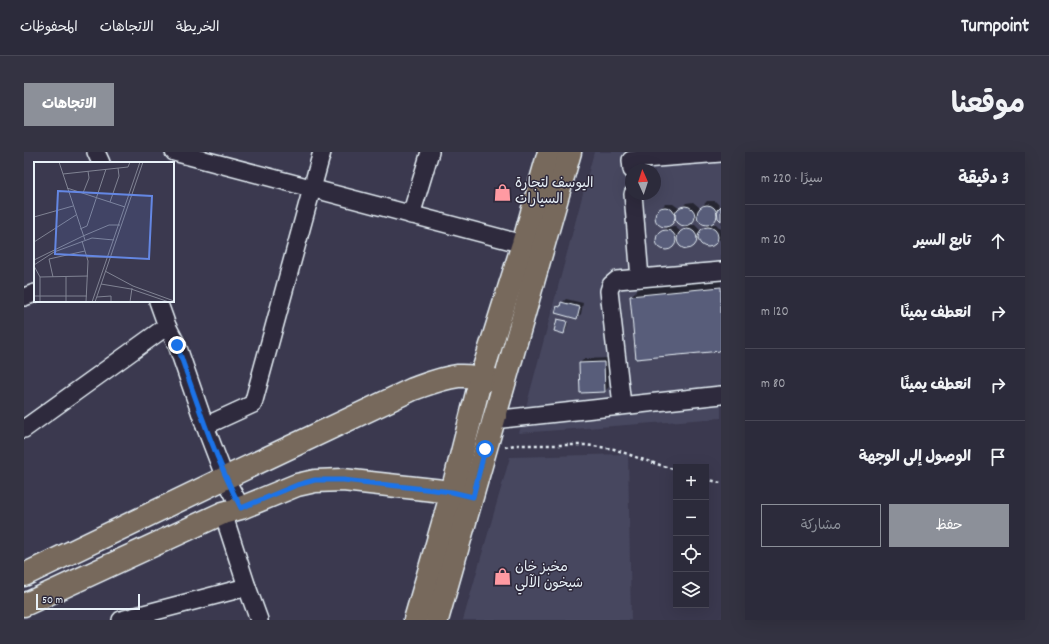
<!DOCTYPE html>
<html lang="ar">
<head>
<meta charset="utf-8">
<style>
	:root { --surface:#2c2b3b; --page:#343342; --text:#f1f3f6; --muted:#a6a7af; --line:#484755; --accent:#8c9099 }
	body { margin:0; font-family:Dekko,"Playpen Sans Arabic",sans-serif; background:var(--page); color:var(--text); direction:rtl }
	.controls { position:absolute; right:12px; bottom:12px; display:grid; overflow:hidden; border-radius:0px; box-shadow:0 4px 16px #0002 }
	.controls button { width:36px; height:36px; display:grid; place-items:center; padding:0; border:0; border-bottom:1px solid var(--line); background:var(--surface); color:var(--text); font:20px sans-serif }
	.compass { position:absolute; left:601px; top:12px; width:36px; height:36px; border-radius:50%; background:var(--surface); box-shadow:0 4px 16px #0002; rotate:357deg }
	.scale { position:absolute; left:12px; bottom:10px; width:104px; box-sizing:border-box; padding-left:4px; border:2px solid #e8f1f8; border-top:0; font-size:11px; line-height:14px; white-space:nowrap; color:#e8f1f8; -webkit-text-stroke:3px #2f2a3d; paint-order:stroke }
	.stop { position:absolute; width:12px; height:12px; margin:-9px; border:3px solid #1a73e8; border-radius:50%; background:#fff }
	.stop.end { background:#1a73e8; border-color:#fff; box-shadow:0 1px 4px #0008 }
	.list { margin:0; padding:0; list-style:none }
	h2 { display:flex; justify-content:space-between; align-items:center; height:52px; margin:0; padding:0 16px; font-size:17px }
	h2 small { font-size:13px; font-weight:400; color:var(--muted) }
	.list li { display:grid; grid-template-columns:26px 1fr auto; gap:12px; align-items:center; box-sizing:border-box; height:72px; padding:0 16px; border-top:1px solid var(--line) }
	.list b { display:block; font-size:15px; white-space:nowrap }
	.list em { font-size:13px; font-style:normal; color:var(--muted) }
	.actions { display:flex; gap:8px; padding:12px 16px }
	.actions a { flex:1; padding:9px 0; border:1px solid var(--accent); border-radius:0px; text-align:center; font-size:14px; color:var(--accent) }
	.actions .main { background:var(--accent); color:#fff }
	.icon { flex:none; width:22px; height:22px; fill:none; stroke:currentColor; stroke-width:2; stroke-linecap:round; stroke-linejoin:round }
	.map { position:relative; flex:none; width:697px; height:468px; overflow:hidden; direction:ltr; border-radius:0px }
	header { display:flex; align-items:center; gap:24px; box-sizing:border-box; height:56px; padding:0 20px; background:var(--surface); border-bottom:1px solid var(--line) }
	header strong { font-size:19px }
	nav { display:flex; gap:22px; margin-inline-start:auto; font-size:14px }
	.intro { display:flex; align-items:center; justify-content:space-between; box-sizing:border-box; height:96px; padding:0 24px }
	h1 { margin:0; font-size:28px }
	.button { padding:10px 18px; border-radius:0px; background:var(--accent); color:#fff; font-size:14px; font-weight:700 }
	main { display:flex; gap:24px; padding:0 24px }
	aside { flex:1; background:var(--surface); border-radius:0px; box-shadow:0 4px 16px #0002 }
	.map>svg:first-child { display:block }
	.built { fill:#47475f; fill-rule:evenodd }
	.shadow { fill:#0007; fill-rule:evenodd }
	.building { fill:#585d7a; stroke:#e8f1f8 }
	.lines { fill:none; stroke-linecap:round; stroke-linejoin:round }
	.minor-casing { stroke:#e8f1f8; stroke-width:20 }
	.major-casing { stroke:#e8f1f8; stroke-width:25 }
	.path { stroke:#e8f1f8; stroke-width:2.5; stroke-dasharray:3 3; stroke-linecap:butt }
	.minor { stroke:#2f2a3d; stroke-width:17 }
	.major { stroke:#77695c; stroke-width:22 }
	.route { stroke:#1a73e8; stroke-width:5 }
	.labels { text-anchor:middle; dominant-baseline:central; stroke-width:3; stroke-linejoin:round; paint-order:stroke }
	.poi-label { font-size:14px; fill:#e8f1f8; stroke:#2f2a3d; text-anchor:start }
	.inset-road { fill:none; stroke:#808393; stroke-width:1 }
	.view { fill:#6487e3; fill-opacity:0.15; stroke:#6487e3; stroke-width:2 }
	.inset-edge { fill:none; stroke:#e8f1f8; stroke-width:2 }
</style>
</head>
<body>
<header>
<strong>Turnpoint</strong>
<nav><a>الخريطة</a><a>الاتجاهات</a><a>المحفوظات</a></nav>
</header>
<div class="intro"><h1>موقعنا</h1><a class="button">الاتجاهات</a></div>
<main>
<aside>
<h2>3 دقيقة<small>سيرًا · 220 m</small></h2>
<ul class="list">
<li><svg class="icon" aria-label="ahead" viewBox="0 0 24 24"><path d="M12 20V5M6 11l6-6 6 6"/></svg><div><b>تابع السير</b></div><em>20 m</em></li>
<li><svg class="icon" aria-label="right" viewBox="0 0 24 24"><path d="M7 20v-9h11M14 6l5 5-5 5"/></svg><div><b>انعطف يمينًا</b></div><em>120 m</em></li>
<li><svg class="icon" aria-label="right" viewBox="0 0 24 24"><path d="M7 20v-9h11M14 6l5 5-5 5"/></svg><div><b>انعطف يمينًا</b></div><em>80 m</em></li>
<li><svg class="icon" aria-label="arrive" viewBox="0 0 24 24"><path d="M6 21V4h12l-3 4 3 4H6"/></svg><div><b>الوصول إلى الوجهة</b></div></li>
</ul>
<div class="actions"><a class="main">حفظ</a><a>مشاركة</a></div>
</aside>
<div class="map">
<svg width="697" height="468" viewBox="0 0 697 468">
	<rect width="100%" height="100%" fill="#3b394f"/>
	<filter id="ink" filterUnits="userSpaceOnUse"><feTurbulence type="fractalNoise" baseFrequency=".025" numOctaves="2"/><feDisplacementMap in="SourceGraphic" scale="8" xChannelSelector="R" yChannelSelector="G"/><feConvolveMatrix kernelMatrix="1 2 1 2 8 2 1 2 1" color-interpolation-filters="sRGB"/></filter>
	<g filter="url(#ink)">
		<!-- built -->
		<g class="built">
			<path d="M 570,0 L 697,0 L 697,266 L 495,281 ZM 607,18 L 631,18 L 631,42 L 607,42 Z"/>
			<path d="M 604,302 L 607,468 L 439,468 L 486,305 Z"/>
		</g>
		<!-- shadow -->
		<g class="shadow">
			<path d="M 683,49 L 691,49 L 697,55 L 697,68 L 694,64 L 686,72 L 692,72 L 697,77 L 697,89 L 695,87 L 688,94 L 681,94 L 675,90 L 675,87 L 667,95 L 660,96 L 653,90 L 647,97 L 639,97 L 634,92 L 633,85 L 644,74 L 638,74 L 632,69 L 632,62 L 641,52 L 649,52 L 656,57 L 662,51 L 669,50 L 675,55 L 675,58 ZM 674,64 L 674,67 L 680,71 L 685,71 L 676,81 L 676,78 L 671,73 L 665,73 ZM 652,67 L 658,73 L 664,73 L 657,80 L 650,74 L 645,75 Z"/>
			<path d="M 697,128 L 697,198 L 607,144 L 615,136 Z"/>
			<path d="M 542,147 L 559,151 L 557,162 L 553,166 L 534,155 Z"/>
			<path d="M 534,168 L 544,171 L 542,179 L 540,180 Z"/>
			<path d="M 584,206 L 585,235 L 581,239 L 556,211 L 560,207 Z"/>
		</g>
		<!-- building -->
		<g class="building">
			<circle cx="683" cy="63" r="10"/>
			<circle cx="661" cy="64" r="10"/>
			<path d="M 697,54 L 697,69 L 694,66 L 693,58 Z"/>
			<circle cx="641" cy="65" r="10"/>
			<circle cx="684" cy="85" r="10"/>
			<circle cx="663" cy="87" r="10"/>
			<circle cx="642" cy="88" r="10"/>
			<path d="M 697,135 L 697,199 L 612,207 L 606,144 Z"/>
			<path d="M 537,150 L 556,155 L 553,167 L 531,161 L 533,154 L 536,155 Z"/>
			<path d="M 533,167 L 543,169 L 540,182 L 530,179 Z"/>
			<path d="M 580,210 L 581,240 L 556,241 L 555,211 Z"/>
		</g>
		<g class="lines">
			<defs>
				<g id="minor">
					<path d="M 72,0 L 77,11"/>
					<path d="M 150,0 L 499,92"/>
					<path d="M 608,18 L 607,8 L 697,1"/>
					<path d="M 609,42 L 616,126"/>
					<path d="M 387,63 L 406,0"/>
					<path d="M 0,145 L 11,141"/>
					<path d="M 134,149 L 143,174 L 153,193 L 181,274 L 201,326 L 217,356"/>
					<path d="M 598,253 L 585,139 L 587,133 L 593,128 L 697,119"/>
					<path d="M 469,268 L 697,243"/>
					<path d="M 181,274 L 229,252 L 298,0"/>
					<path d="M 0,277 L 143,174"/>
					<path d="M 199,361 L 223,435 L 235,468"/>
					<path d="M 97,468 L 223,435"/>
				</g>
				<g id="major">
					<path d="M 0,423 L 201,326 L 389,237 C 403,232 418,226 434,224 C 449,223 465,227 480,230"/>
					<path d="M 0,453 L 199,361 L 217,356 L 273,333 L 291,329 L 319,328 L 428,340 L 442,343"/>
					<path d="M 391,468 L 428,340 L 457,225 L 499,92 L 525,0"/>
					<path d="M 413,468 L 546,0"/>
				</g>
			</defs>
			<!-- minor casing -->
			<use href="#minor" class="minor-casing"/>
			<!-- major casing -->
			<use href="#major" class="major-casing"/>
			<!-- path -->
			<g class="path">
				<path d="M 481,295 L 491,293 L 562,293 L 590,297 L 617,307 L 652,318"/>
				<path d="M 682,327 L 697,331"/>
			</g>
			<!-- minor -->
			<use href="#minor" class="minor"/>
			<!-- major -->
			<use href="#major" class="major"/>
		</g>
	</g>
	<g class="lines" filter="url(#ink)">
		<!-- route -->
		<path class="route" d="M 153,193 C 172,248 190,304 217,356 L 273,333 L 291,328 L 319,328 L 428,340 L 449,345 L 461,297"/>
	</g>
	<!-- icons -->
	<defs>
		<symbol id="shop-bare" viewBox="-9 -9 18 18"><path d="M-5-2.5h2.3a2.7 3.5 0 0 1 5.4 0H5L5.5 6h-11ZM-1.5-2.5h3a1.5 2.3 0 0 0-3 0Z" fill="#ff9aa2" stroke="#2f2a3d" stroke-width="2.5" paint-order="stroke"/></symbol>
	</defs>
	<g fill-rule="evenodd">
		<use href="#shop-bare" x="466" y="28" width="25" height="25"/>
		<use href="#shop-bare" x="466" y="412" width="25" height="25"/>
	</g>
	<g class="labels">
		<!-- poi labels -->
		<g class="poi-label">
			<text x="491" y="32">اليوسف لتجارة<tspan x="491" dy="16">السيارات</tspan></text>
			<text x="491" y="416">مخبز خان<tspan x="491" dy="16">شيخون الآلي</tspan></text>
		</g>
	</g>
	<!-- overview -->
	<g transform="translate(10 10)">
		<rect width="140" height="140" fill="#3b394f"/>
		<path class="inset-road" d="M 25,0 L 51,78M 29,12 L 94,5 L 96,0M 33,26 L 91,45M 49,31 L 55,16 L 54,9M 76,40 L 85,14 L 84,6M 0,55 L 39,44M 46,67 L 53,64 L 72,7M 48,79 L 54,99 L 52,140M 0,80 L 42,53M 53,95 L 73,95M 0,98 L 49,74 L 75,63 L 86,63M 0,103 L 20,90 L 58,76 L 80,78M 0,104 L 6,115 L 6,140M 71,109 L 99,124 L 140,139M 6,115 L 54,114M 19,115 L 15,97 L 51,89M 32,115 L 32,140M 67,122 L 97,127 L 135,140M 0,134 L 53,134M 63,135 L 77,134 L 77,140M 58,140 L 106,0M 61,140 L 109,0M 96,140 L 98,126"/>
		<path class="view" d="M 24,29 L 118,34 L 115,97 L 21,92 Z"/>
		<rect width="140" height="140" class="inset-edge"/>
	</g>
</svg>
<div class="controls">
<button>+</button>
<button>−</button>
<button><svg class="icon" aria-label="locate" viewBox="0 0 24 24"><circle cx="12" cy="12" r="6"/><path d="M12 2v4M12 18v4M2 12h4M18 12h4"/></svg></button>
<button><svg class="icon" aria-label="layers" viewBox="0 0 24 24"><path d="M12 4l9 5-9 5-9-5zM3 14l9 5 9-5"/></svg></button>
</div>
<svg class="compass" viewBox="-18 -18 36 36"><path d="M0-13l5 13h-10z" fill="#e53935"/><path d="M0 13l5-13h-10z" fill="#a6a7af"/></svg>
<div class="scale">50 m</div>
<div class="stop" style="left:461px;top:297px"></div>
<div class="stop end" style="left:153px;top:193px"></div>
</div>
</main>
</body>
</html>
